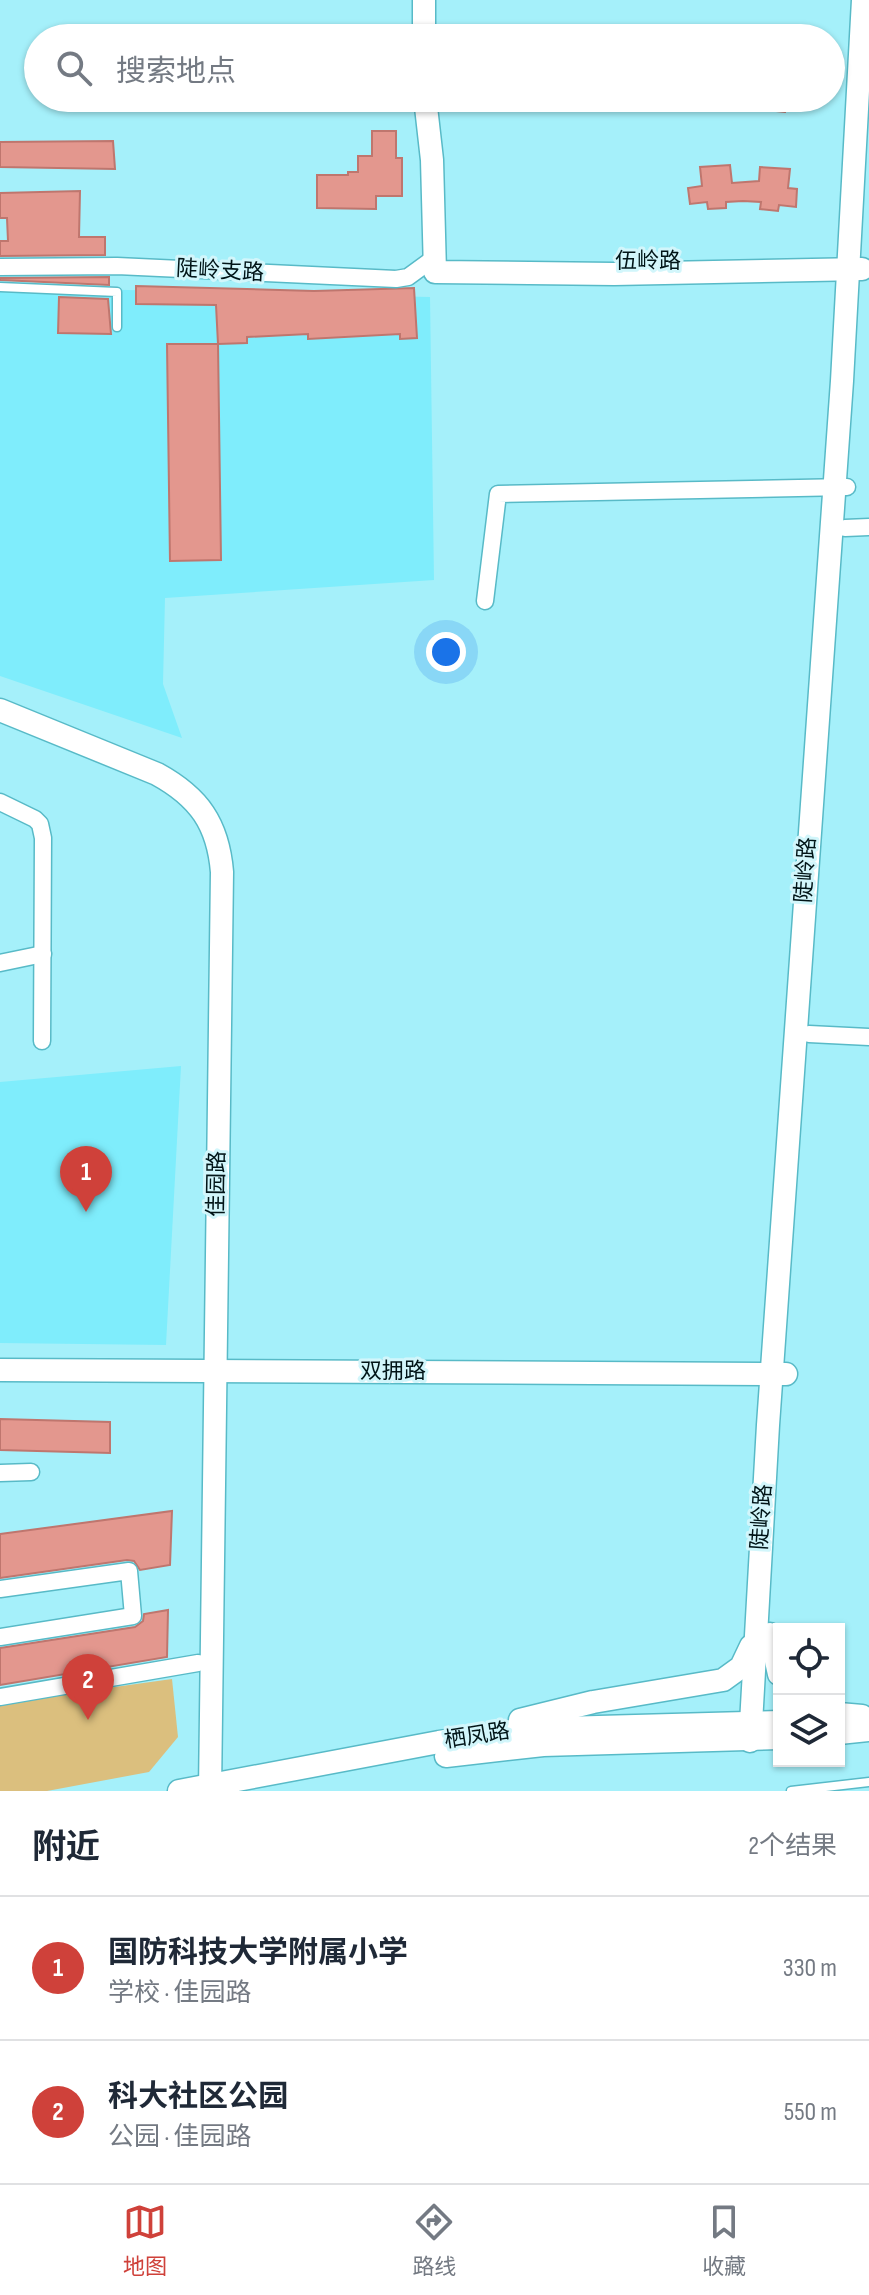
<!DOCTYPE html>
<html lang="zh">
<head>
<meta charset="utf-8">
<style>
	:root { --surface:#fff; --page:#f2f2f3; --text:#1f2937; --muted:#747a83; --line:#e0e1e3; --accent:#cf413a }
	body { margin:0; font-family:"Sofia Sans Condensed","Noto Sans SC",sans-serif; background:var(--page); color:var(--text) }
	.controls { position:absolute; right:24px; bottom:24px; display:grid; overflow:hidden; border-radius:0px; box-shadow:0 2px 6px #0004 }
	.controls button { width:72px; height:72px; display:grid; place-items:center; padding:0; border:0; border-bottom:2px solid var(--line); background:var(--surface); color:var(--text); font:40px sans-serif }
	.you { position:absolute; left:446px; top:652px; width:28px; height:28px; margin:-20px; border:6px solid #fff; border-radius:50%; background:#1a73e8; box-shadow:0 0 0 12px #1a73e833 }
	.badge { display:grid; place-items:center; width:52px; height:52px; border-radius:50%; background:var(--accent); color:#fff; font-size:26px; font-weight:700 }
	.pin { position:absolute; translate:-50% -66px; filter:drop-shadow(0 2px 4px #0008) }
	.pin::after { content:''; position:absolute; top:42px; width:28px; height:24px; background:inherit; clip-path:polygon(0 0,100% 0,50% 100%) }
	.list { margin:0; padding:0; list-style:none }
	h2 { display:flex; justify-content:space-between; align-items:center; height:104px; margin:0; padding:0 32px; font-size:34px }
	h2 small { font-size:26px; font-weight:400; color:var(--muted) }
	.list li { display:grid; grid-template-columns:52px 1fr auto; gap:24px; align-items:center; box-sizing:border-box; height:144px; padding:0 32px; border-top:2px solid var(--line) }
	.list b { display:block; font-size:30px; white-space:nowrap }
	.list p { margin:0; font-size:26px; white-space:nowrap; color:var(--muted) }
	.list em { font-size:26px; font-style:normal; color:var(--muted) }
	.icon { flex:none; width:44px; height:44px; fill:none; stroke:currentColor; stroke-width:2; stroke-linecap:round; stroke-linejoin:round }
	.map { position:relative; flex:none; width:869px; height:1791px; overflow:hidden }
	.search { position:absolute; background:var(--surface); box-shadow:0 2px 6px #0004; left:24px; right:24px; top:24px; height:88px; display:flex; align-items:center; gap:20px; box-sizing:border-box; padding:0 28px; border-radius:44px; color:var(--muted); font-size:30px }
	.sheet { height:392px; background:var(--surface) }
	nav { display:flex; justify-content:space-around; align-items:center; box-sizing:border-box; height:112px; border-top:2px solid var(--line); background:var(--surface); font-size:22px; color:var(--muted) }
	nav a { display:grid; justify-items:center; gap:4px }
	nav .on { color:var(--accent) }
	.map>svg:first-child { display:block }
	.built { fill:#7fedfc }
	.green { fill:#dbbf7e }
	.building { fill:#e3978e; stroke:#bf766e; stroke-width:2 }
	.lines { fill:none; stroke-linecap:round; stroke-linejoin:round }
	.lane-casing { stroke:#58bac7; stroke-width:11 }
	.street-casing { stroke:#58bac7; stroke-width:19 }
	.secondary-casing { stroke:#58bac7; stroke-width:25 }
	.lane { stroke:#fff; stroke-width:8 }
	.street { stroke:#fff; stroke-width:16 }
	.secondary { stroke:#fff; stroke-width:22 }
	.labels { text-anchor:middle; dominant-baseline:central; stroke-width:6; stroke-linejoin:round; paint-order:stroke }
	.street-label { font-size:22px; fill:#011417; stroke:#d2f6fb }
</style>
</head>
<body>
<div class="map">
<svg width="869" height="1791" viewBox="0 0 869 1791">
	<rect width="100%" height="100%" fill="#a5f0fa"/>
	<!-- built -->
	<g class="built">
		<path d="M 0,287 L 430,297 L 434,580 L 165,598 L 163,684 L 182,738 L 0,676 Z"/>
		<path d="M 181,1066 L 166,1345 L 0,1343 L 0,1082 Z"/>
	</g>
	<!-- green -->
	<path class="green" d="M 172,1679 L 178,1737 L 149,1772 L 47,1791 L 0,1791 L 0,1703 Z"/>
	<!-- building -->
	<g class="building">
		<path d="M 768,98 L 787,98 L 785,112 L 767,110 Z"/>
		<path d="M 372,131 L 396,131 L 396,158 L 402,158 L 402,196 L 376,196 L 376,209 L 317,208 L 317,175 L 348,175 L 348,172 L 358,172 L 358,156 L 372,156 Z"/>
		<path d="M 113,141 L 115,169 L 0,167 L 0,142 Z"/>
		<path d="M 730,165 L 732,183 L 759,181 L 760,167 L 790,169 L 788,188 L 797,189 L 796,207 L 779,205 L 778,211 L 760,209 L 761,202 L 743,201 L 726,202 L 726,208 L 708,209 L 707,202 L 690,204 L 688,188 L 702,186 L 700,167 Z"/>
		<path d="M 80,191 L 79,237 L 105,237 L 105,255 L 0,256 L 0,241 L 8,241 L 7,218 L 0,218 L 0,193 Z"/>
		<path d="M 109,277 L 109,285 L 0,280 L 0,278 Z"/>
		<path d="M 136,286 L 314,291 L 414,288 L 417,338 L 400,339 L 400,334 L 308,339 L 308,334 L 247,337 L 247,343 L 218,344 L 216,305 L 136,304 Z"/>
		<path d="M 59,297 L 108,299 L 111,334 L 58,333 Z"/>
		<path d="M 167,344 L 218,344 L 221,560 L 170,561 Z"/>
		<path d="M 0,1419 L 110,1422 L 110,1453 L 0,1450 Z"/>
		<path d="M 172,1511 L 170,1565 L 140,1570 L 134,1561 L 127,1560 L 0,1578 L 0,1534 Z"/>
		<path d="M 168,1610 L 167,1657 L 0,1685 L 0,1648 L 135,1627 L 143,1621 L 144,1614 Z"/>
	</g>
	<g class="lines">
		<defs>
			<g id="lane">
				<path d="M 0,287 L 117,292 L 117,327"/>
				<path d="M 791,1791 L 869,1782"/>
			</g>
			<g id="street">
				<path d="M 0,267 L 117,266 L 396,279 L 408,277 L 434,258"/>
				<path d="M 845,528 L 869,527"/>
				<path d="M 485,601 L 498,494 L 847,487"/>
				<path d="M 0,802 L 35,819 L 40,824 L 43,838 L 42,1041"/>
				<path d="M 0,963 L 43,954"/>
				<path d="M 809,1034 L 869,1037"/>
				<path d="M 0,1473 L 31,1472"/>
				<path d="M 0,1589 L 129,1571 L 133,1616 L 0,1637"/>
				<path d="M 0,1697 L 198,1663"/>
			</g>
			<g id="secondary">
				<path d="M 424,0 L 424,38"/>
				<path d="M 425,98 L 432,160 L 435,272 L 614,274 L 862,269"/>
				<path d="M 0,710 L 157,774 C 199,797 218,824 222,872 L 210,1791"/>
				<path d="M 0,1370 L 786,1374"/>
				<path d="M 770,1634 L 779,1674"/>
				<path d="M 839,1714 L 862,1716"/>
				<path d="M 520,1720 L 593,1702 L 723,1680 L 741,1667 L 751,1646"/>
				<path d="M 839,1733 L 869,1730"/>
				<path d="M 750,1741 L 768,1425 L 842,381 L 863,0"/>
				<path d="M 446,1756 L 543,1745 L 779,1738"/>
				<path d="M 179,1791 L 439,1742 L 525,1729 L 779,1722"/>
			</g>
		</defs>
		<!-- lane casing -->
		<use href="#lane" class="lane-casing"/>
		<!-- street casing -->
		<use href="#street" class="street-casing"/>
		<!-- secondary casing -->
		<use href="#secondary" class="secondary-casing"/>
		<!-- lane -->
		<use href="#lane" class="lane"/>
		<!-- street -->
		<use href="#street" class="street"/>
		<!-- secondary -->
		<use href="#secondary" class="secondary"/>
	</g>
	<g class="labels">
		<!-- street labels -->
		<g class="street-label">
			<text x="648" y="261">伍岭路</text>
			<text transform="translate(220 271) rotate(3)">陡岭支路</text>
			<text transform="translate(806 870) rotate(-86)">陡岭路</text>
			<text transform="translate(217 1184) rotate(-89)">佳园路</text>
			<text x="393" y="1371">双拥路</text>
			<text transform="translate(762 1517) rotate(-86)">陡岭路</text>
			<text transform="translate(477 1736) rotate(-9)">栖凤路</text>
		</g>
	</g>
</svg>
<div class="controls">
<button><svg class="icon" aria-label="locate" viewBox="0 0 24 24"><circle cx="12" cy="12" r="6"/><path d="M12 2v4M12 18v4M2 12h4M18 12h4"/></svg></button>
<button><svg class="icon" aria-label="layers" viewBox="0 0 24 24"><path d="M12 4l9 5-9 5-9-5zM3 14l9 5 9-5"/></svg></button>
</div>
<div class="you"></div>
<div class="pin badge" style="left:86px;top:1212px">1</div>
<div class="pin badge" style="left:88px;top:1720px">2</div>
<div class="search"><svg class="icon" aria-label="search" viewBox="0 0 24 24"><circle cx="10" cy="10" r="6"/><path d="M15 15l6 6"/></svg>搜索地点</div>
</div>
<section class="sheet">
<h2>附近<small>2个结果</small></h2>
<ul class="list">
<li><span class="badge">1</span><div><b>国防科技大学附属小学</b><p>学校 · 佳园路</p></div><em>330 m</em></li>
<li><span class="badge">2</span><div><b>科大社区公园</b><p>公园 · 佳园路</p></div><em>550 m</em></li>
</ul>
</section>
<nav>
<a class="on"><svg class="icon" aria-label="map" viewBox="0 0 24 24"><path d="M3 6l6-2 6 2 6-2v14l-6 2-6-2-6 2zM9 4v14M15 6v14"/></svg>地图</a>
<a><svg class="icon" aria-label="directions" viewBox="0 0 24 24"><path d="M12 3l9 9-9 9-9-9zM9 14v-3h6M13 9l2 2-2 2"/></svg>路线</a>
<a><svg class="icon" aria-label="saved" viewBox="0 0 24 24"><path d="M7 4h10v16l-5-4-5 4z"/></svg>收藏</a>
</nav>
</body>
</html>
